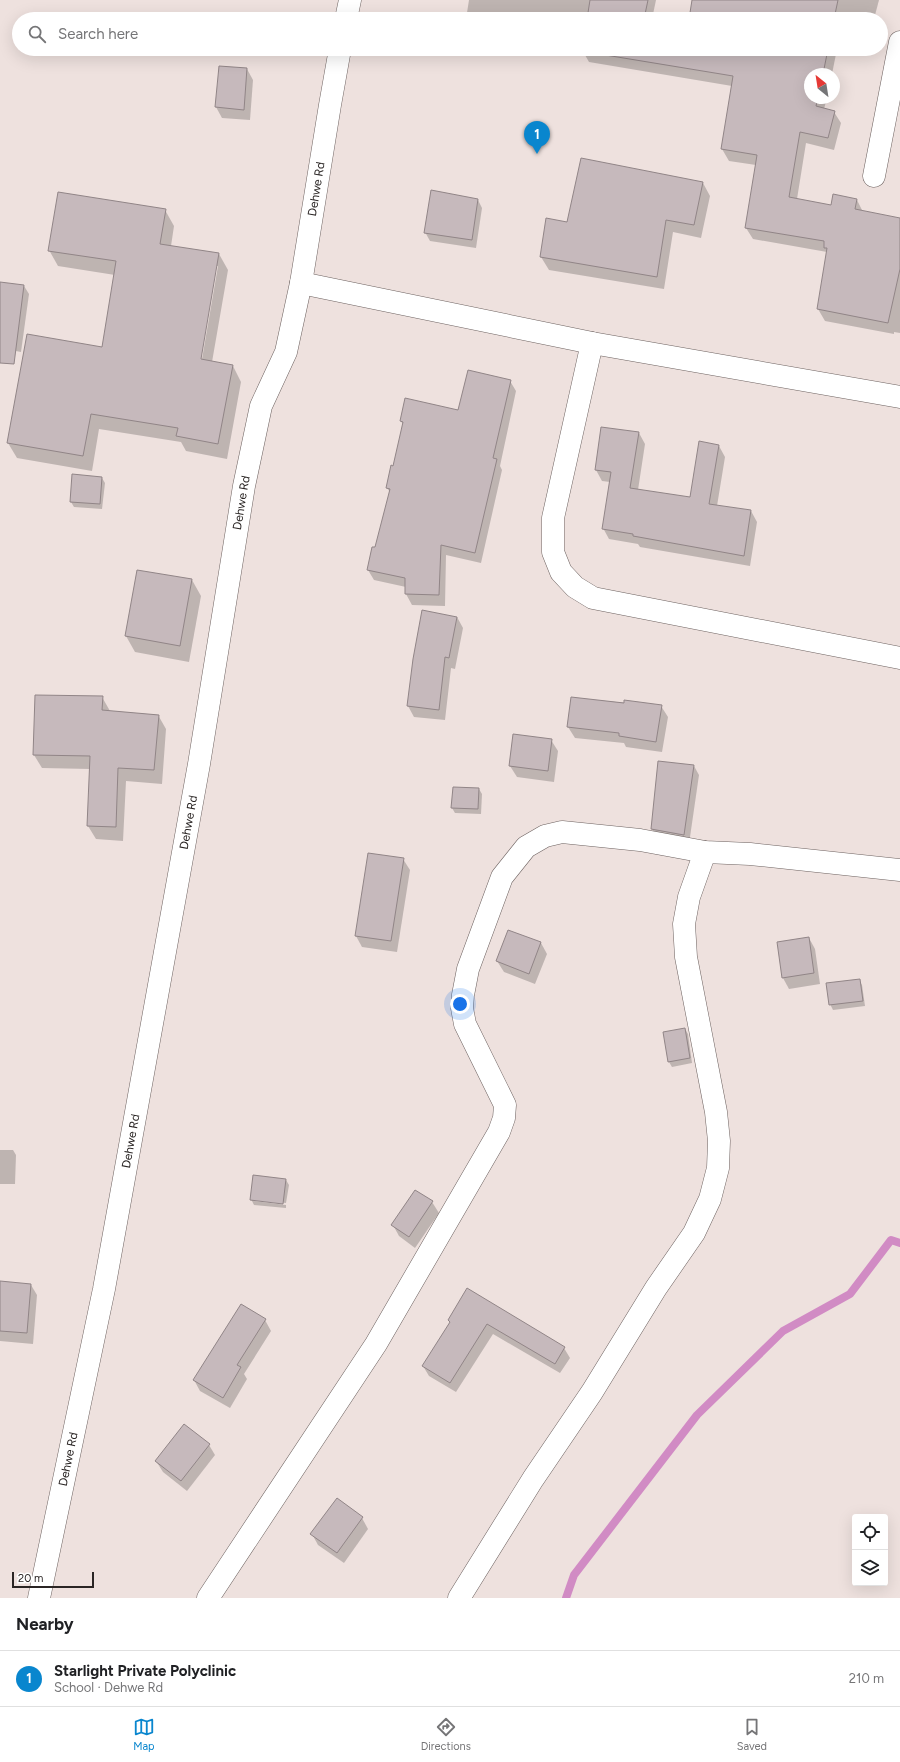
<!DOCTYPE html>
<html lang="en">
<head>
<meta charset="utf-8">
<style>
	:root { --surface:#fff; --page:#f6f6f6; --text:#202124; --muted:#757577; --line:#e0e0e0; --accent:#0986ce }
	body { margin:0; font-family:Figtree,sans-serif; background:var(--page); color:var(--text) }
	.controls { position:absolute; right:12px; bottom:12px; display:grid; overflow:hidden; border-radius:4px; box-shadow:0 4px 16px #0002 }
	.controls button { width:36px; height:36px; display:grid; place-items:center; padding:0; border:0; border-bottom:1px solid var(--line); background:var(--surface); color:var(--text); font:20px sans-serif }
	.compass { position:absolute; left:804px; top:68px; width:36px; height:36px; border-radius:50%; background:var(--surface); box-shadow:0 4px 16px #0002; rotate:330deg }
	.scale { position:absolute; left:12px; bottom:10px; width:82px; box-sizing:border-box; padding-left:4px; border:2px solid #2a2524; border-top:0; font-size:11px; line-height:14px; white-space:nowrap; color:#2a2524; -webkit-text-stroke:3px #fff; paint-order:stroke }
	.you { position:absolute; left:460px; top:1004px; width:14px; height:14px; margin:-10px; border:3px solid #fff; border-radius:50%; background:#1a73e8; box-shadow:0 0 0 6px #1a73e833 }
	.badge { display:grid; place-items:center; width:26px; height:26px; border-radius:50%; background:var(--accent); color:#fff; font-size:13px; font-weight:700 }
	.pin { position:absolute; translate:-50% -33px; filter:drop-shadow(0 1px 2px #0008) }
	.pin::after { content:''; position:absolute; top:21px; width:14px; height:12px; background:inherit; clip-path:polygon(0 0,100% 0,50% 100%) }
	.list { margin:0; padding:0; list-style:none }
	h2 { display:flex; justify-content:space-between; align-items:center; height:52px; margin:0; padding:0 16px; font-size:17px }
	h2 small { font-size:13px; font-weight:400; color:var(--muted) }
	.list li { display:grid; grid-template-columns:26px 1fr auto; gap:12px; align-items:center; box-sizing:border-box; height:56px; padding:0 16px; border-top:1px solid var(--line) }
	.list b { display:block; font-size:15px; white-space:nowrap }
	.list p { margin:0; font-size:13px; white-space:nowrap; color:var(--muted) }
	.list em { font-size:13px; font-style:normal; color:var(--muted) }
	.icon { flex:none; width:22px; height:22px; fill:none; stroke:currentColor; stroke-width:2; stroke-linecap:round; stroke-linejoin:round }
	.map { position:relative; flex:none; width:900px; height:1598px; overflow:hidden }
	.search { position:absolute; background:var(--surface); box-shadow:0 4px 16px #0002; left:12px; right:12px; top:12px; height:44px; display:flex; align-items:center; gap:10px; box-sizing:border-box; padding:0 14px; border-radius:22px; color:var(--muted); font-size:15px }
	.sheet { height:108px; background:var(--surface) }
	nav { display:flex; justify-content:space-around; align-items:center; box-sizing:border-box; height:56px; border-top:1px solid var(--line); background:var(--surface); font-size:11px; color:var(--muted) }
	nav a { display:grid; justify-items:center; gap:2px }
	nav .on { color:var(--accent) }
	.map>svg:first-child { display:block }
	.shadow { fill:#0003; fill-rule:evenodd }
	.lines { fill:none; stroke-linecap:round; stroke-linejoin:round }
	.stream { stroke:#d18bc4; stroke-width:8 }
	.building { fill:#c6b9bc; stroke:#918587 }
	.minor-casing { stroke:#6d6260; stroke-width:23 }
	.minor { stroke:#fff; stroke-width:22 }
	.labels { text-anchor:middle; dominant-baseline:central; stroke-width:3; stroke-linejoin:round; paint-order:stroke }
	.street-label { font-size:12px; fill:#2a2524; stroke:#fff }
</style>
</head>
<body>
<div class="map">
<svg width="900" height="1598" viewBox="0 0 900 1598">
	<rect width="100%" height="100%" fill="#eee1de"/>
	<!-- shadow -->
	<g class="shadow">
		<path d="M 469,0 L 656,0 L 652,19 L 466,19 Z"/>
		<path d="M 693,0 L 879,0 L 874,19 L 690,19 Z"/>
		<path d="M 546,49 L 837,49 L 832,74 L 810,74 L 810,98 L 827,98 L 824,109 L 834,112 L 841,123 L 834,150 L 806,143 L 797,199 L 832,207 L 857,200 L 863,212 L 900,219 L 900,333 L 894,332 L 894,334 L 825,321 L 818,309 L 827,252 L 753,239 L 746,228 L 756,165 L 729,161 L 722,149 L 732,86 L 589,62 L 585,55 Z"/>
		<path d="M 837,49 L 867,49 L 866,56 Z"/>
		<path d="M 247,69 L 253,80 L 250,120 L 222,118 L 216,107 Z"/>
		<path d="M 703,183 L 710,196 L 701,238 L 673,232 L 664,289 L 549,270 L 541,257 L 568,223 Z"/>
		<path d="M 478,200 L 482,208 L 476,248 L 430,241 L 425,232 Z"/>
		<path d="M 165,210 L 174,226 L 171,246 L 219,254 L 228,270 L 212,362 L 233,366 L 241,382 L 227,459 L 186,451 L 181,442 L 99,429 L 92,471 L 17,458 L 8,443 L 103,348 L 115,275 L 58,266 L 49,250 ZM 216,266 L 218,266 L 201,365 L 199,364 Z"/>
		<path d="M 0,283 L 24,286 L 29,294 L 21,352 L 0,348 Z"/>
		<path d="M 510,381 L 516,391 L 500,466 L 502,470 L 481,563 L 446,555 L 445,606 L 412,605 L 406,594 L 406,587 L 374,580 L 368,570 L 376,549 L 390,492 L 387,488 L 394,467 L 403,425 L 401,421 L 459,411 Z"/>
		<path d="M 602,428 L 639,433 L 645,444 L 638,490 L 691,498 L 719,446 L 725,457 L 717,506 L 751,511 L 757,522 L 750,566 L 640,547 L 638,544 L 609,539 L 603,528 L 610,482 L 602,481 L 596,470 Z"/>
		<path d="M 102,478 L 105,483 L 102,509 L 74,507 L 71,502 Z"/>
		<path d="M 138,571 L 192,580 L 201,596 L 189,662 L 135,652 L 126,636 Z"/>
		<path d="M 457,617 L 463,628 L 455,669 L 451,668 L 445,720 L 414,717 L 408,706 Z"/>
		<path d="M 102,697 L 110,711 L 158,715 L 166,729 L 162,784 L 126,781 L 123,841 L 96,839 L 88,826 L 90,769 L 42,768 L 34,755 Z"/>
		<path d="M 572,698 L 661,706 L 668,717 L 662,752 L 626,747 L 624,743 L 575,738 L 568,727 Z"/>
		<path d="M 551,740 L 558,751 L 554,782 L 517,777 L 510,766 Z"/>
		<path d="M 694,766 L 699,775 L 689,844 L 657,838 L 652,829 Z"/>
		<path d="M 479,789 L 482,794 L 481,814 L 455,813 L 452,808 Z"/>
		<path d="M 403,859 L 410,870 L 397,952 L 362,947 L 356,936 Z"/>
		<path d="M 809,938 L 815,949 L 820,984 L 789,989 L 783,978 L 778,943 Z"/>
		<path d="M 541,943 L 547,954 L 535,984 L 504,972 L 497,961 Z"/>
		<path d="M 859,980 L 862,985 L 865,1006 L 833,1010 L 830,1004 Z"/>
		<path d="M 685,1029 L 688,1034 L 692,1063 L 672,1067 L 669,1062 Z"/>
		<path d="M 0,1150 L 13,1150 L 16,1155 L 15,1184 L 0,1184 Z"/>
		<path d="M 286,1180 L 289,1185 L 286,1203 L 253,1199 L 253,1201 L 286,1205 L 286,1208 L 254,1205 L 251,1199 Z"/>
		<path d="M 432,1202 L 439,1213 L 415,1248 L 399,1236 L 393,1225 Z"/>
		<path d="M 0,1282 L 31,1285 L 37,1295 L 33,1344 L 0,1341 Z"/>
		<path d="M 468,1289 L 564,1348 L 570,1358 L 560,1373 L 493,1334 L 456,1392 L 429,1376 L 423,1366 L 450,1323 L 449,1320 Z"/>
		<path d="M 265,1320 L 271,1331 L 244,1374 L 247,1379 L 230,1408 L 200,1391 L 194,1380 Z"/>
		<path d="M 209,1445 L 215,1455 L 187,1491 L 163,1472 L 156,1461 Z"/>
		<path d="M 362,1518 L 368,1529 L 344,1563 L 318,1545 L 312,1534 Z"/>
	</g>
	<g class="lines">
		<!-- stream -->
		<path class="stream" d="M 566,1598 L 574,1575 L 697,1415 L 783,1331 L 850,1294 L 891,1240 L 900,1243"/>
	</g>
	<!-- building -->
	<g class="building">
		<path d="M 590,0 L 648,0 L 644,19 L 587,19 Z"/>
		<path d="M 692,0 L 838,0 L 834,19 L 689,19 Z"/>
		<path d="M 582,49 L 828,49 L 823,74 L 810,74 L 810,98 L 818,98 L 816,106 L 835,111 L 828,138 L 800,132 L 789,197 L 831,205 L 833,194 L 857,199 L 855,209 L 900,218 L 900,269 L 888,323 L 817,309 L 827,248 L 824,248 L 824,241 L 745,228 L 757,155 L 721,149 L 733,76 L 581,51 Z"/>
		<path d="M 219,66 L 247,68 L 244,110 L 215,107 Z"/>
		<path d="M 581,158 L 703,182 L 694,225 L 666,220 L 657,277 L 540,257 L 546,218 L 567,222 Z"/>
		<path d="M 431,190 L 478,199 L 472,240 L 424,233 Z"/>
		<path d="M 58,192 L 166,209 L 160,244 L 219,253 L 201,359 L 233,365 L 218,444 L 176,436 L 178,428 L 91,414 L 83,456 L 7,443 L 27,334 L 102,347 L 116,261 L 48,251 Z"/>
		<path d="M 0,282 L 24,285 L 14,364 L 0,363 Z"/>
		<path d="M 468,370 L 511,380 L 493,458 L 497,459 L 475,553 L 441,545 L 439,595 L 405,594 L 405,578 L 367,570 L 372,547 L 375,547 L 390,489 L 386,488 L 391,465 L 393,466 L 403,422 L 400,421 L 405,398 L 458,410 Z"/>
		<path d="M 601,427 L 639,432 L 630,488 L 690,497 L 699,441 L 719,445 L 709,504 L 751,510 L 744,556 L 633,536 L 633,534 L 602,529 L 611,472 L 595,470 Z"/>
		<path d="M 72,474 L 102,477 L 100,504 L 70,502 Z"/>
		<path d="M 137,570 L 192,579 L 180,646 L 125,636 Z"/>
		<path d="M 422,610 L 457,617 L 449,658 L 445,657 L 439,710 L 407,706 L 413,659 Z"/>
		<path d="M 35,695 L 103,696 L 102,710 L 159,715 L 154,770 L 118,768 L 116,827 L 87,826 L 90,756 L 33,755 Z"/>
		<path d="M 571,697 L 624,703 L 624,700 L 662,705 L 656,742 L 619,736 L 619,733 L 567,727 Z"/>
		<path d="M 513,734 L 552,739 L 548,771 L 509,766 Z"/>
		<path d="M 658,761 L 694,765 L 684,835 L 651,829 Z"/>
		<path d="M 453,787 L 479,788 L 478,809 L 451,808 Z"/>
		<path d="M 368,853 L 404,858 L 391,941 L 355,936 Z"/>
		<path d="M 508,930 L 541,942 L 529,974 L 496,961 Z"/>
		<path d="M 809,937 L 814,973 L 782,978 L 777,942 Z"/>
		<path d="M 860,979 L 863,1001 L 829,1005 L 826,983 Z"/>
		<path d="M 685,1028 L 690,1058 L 668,1062 L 663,1032 Z"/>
		<path d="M 253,1175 L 286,1179 L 283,1204 L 250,1200 Z"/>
		<path d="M 415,1190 L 433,1201 L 409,1237 L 391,1225 Z"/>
		<path d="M 0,1281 L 31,1284 L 27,1333 L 0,1331 Z"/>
		<path d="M 467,1288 L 565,1347 L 555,1364 L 487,1324 L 450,1383 L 422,1366 L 450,1322 L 448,1320 Z"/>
		<path d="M 241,1304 L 266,1319 L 237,1365 L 241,1367 L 223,1398 L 193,1380 Z"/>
		<path d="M 184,1424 L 210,1444 L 181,1481 L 155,1461 Z"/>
		<path d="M 337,1498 L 363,1517 L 337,1553 L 310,1534 Z"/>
	</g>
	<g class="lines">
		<defs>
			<g id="minor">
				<path d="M 346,19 L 350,0"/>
				<path d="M 874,176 L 900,42"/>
				<path d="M 301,283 L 592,343 L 900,397"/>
				<path d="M 592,343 L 553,518 L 553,552 L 561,572 L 575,587 L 593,598 L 900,658"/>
				<path id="s1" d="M 39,1598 L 104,1289 L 199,764 L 244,486 L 261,406 L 286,352 L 301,283 L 330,105 L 340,49"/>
				<path d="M 208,1598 L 376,1344 L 499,1132 L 504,1118 L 505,1105 L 465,1024 L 462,1008 L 463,995 L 468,969 L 502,877 L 526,847 L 545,836 L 562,832 L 640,840 L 705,852 L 750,854 L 900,870"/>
				<path d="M 459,1598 L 533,1479 L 592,1392 L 656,1288 L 694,1233 L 710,1199 L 718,1168 L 719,1141 L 716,1112 L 686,957 L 684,924 L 689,897 L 705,852"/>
			</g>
		</defs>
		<!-- minor casing -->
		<use href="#minor" class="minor-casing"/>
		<!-- minor -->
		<use href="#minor" class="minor"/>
	</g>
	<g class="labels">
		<!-- street labels -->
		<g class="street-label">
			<text stroke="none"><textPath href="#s1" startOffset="1438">Dehwe Rd</textPath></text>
			<text stroke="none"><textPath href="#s1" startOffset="1114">Dehwe Rd</textPath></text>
			<text stroke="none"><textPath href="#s1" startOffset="790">Dehwe Rd</textPath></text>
			<text stroke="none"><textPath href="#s1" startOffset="466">Dehwe Rd</textPath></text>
			<text stroke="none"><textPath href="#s1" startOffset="142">Dehwe Rd</textPath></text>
		</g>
	</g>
</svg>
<div class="controls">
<button><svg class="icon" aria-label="locate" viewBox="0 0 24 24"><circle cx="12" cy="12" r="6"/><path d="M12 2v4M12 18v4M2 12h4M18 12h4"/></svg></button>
<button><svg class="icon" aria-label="layers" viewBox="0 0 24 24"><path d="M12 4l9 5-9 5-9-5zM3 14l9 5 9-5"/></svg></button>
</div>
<svg class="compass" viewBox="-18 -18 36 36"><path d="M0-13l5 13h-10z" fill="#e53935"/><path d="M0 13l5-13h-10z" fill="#757577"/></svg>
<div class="scale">20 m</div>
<div class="you"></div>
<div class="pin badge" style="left:537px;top:154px">1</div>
<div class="search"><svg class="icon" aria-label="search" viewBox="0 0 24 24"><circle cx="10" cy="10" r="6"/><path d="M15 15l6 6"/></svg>Search here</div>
</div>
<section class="sheet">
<h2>Nearby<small></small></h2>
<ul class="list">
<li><span class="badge">1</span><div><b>Starlight Private Polyclinic</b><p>School · Dehwe Rd</p></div><em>210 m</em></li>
</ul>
</section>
<nav>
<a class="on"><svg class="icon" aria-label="map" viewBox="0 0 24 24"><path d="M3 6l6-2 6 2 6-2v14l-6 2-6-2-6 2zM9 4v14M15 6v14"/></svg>Map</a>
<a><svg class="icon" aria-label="directions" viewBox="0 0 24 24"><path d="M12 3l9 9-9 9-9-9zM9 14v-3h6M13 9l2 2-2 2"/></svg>Directions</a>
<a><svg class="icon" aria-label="saved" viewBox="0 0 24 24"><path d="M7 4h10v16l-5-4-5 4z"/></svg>Saved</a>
</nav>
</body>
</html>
